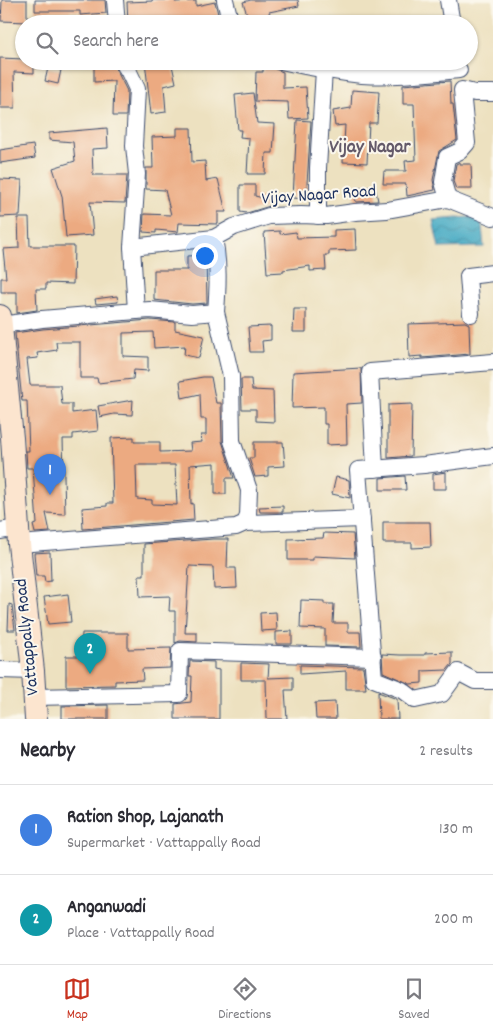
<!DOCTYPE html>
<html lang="en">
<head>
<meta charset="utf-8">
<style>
	:root { --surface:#fff; --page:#f7f7f7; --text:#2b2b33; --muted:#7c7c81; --line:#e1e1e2; --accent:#c8321e }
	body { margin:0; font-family:Dekko,sans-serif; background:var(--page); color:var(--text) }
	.you { position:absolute; left:204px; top:255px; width:18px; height:18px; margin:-12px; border:4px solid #fff; border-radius:50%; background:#1a73e8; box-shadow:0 0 0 8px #1a73e833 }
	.badge { display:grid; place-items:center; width:32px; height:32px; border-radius:50%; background:var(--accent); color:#fff; font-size:16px; font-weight:700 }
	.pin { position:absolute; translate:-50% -41px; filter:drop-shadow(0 1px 2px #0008) }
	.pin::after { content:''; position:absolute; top:26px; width:18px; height:15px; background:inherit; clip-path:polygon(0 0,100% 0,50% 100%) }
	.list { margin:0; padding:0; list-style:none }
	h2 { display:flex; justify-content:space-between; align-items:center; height:65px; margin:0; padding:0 20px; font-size:21px }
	h2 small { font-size:16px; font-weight:400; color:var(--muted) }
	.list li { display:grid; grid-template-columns:32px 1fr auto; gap:15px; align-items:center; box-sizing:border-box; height:90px; padding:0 20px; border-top:1px solid var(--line) }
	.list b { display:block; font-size:19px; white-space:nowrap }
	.list p { margin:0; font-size:16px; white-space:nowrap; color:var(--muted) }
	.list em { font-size:16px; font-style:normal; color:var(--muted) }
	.icon { flex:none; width:28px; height:28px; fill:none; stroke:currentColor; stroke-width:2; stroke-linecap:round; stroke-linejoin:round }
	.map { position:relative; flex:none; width:493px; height:719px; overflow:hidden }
	.search { position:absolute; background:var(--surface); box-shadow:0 1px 4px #0004; left:15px; right:15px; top:15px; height:55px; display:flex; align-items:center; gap:12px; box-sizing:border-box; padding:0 18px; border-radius:28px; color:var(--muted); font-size:19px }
	.sheet { height:245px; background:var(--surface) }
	nav { display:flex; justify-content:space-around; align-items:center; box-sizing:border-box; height:70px; border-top:1px solid var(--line); background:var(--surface); font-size:14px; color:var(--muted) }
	nav a { display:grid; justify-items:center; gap:2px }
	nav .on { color:var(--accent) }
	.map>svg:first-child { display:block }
	.water { fill:url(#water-waves); stroke:#2f6c90 }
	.building { fill:#ecaa81; fill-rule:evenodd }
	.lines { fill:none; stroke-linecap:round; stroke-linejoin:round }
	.street-casing { stroke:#3a4a6d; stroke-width:18 }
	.secondary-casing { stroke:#3a4a6d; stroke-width:24 }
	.street { stroke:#fff; stroke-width:16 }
	.secondary { stroke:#fce5cf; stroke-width:22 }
	.labels { text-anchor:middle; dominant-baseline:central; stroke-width:4; stroke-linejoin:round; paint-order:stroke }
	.street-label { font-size:18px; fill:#1b2f5e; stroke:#fbf7ec }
	.neighbourhood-label { font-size:19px; font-weight:bold; fill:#645a6a; stroke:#fbf7ec }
</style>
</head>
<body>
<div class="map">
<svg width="493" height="719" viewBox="0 0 493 719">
	<defs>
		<pattern id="water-waves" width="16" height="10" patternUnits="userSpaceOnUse" patternTransform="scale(1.25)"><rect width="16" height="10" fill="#43a9c3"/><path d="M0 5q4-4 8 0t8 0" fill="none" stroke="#378aa2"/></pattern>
	</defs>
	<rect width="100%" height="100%" fill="#fbf7ec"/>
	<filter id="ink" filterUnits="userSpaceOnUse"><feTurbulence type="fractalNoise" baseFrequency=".02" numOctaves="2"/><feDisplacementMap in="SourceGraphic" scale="10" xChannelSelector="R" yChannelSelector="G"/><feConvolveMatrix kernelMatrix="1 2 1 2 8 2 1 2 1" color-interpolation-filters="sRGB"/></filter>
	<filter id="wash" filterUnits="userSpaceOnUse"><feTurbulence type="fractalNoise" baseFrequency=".0096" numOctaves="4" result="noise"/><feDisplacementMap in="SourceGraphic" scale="20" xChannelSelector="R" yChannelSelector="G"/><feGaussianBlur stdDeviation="1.12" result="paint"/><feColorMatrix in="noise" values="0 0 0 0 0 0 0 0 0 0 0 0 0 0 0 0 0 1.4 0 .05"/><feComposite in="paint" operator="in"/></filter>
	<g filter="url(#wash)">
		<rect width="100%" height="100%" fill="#ede1c0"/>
		<!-- water -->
		<path class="water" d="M 481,216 L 484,247 L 439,248 L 433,220 Z"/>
		<g id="blocks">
			<!-- building -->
			<g class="building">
				<path d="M 2,0 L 27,0 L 27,22 L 1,21 Z"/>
				<path d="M 35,0 L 105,0 L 106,13 L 80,15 L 80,11 L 35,11 Z"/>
				<path d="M 152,0 L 175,0 L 175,2 L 196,1 L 196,6 L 215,2 L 220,22 L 204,24 L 203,21 L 174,22 L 174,24 L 128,24 L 127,2 L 152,1 Z"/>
				<path d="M 251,0 L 298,0 L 299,6 L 269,12 L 272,24 L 250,24 L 243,2 Z"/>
				<path d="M 0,58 L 24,59 L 24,61 L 34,61 L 34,73 L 14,72 L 15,108 L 0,108 Z"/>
				<path d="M 94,61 L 112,61 L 127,91 L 126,116 L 113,116 L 114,81 L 94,82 Z"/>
				<path d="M 145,61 L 171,61 L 176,83 L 164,86 L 166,112 L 151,114 Z"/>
				<path d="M 263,65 L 272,65 L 275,69 L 283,72 L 283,88 L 306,87 L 308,118 L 289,119 L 288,102 L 255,101 L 256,72 L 263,72 Z"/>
				<path d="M 48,68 L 61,70 L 58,84 L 45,81 Z"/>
				<path d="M 450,81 L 451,104 L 453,104 L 457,140 L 439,151 L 433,180 L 435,190 L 407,196 L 406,184 L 383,184 L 384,171 L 406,171 L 405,161 L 416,160 L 414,104 L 403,104 L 403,85 Z"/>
				<path d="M 352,90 L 379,92 L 377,123 L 369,123 L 367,163 L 343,162 L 345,125 L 335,126 L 333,111 L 351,108 Z"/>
				<path d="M 253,93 L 257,123 L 275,124 L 273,153 L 266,153 L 265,174 L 247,174 L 249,138 L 240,137 L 241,130 L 238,130 L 235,95 Z"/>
				<path d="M 297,120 L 311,121 L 306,199 L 293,198 Z"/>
				<path d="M 107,128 L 108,148 L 92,149 L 93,175 L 127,175 L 125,203 L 90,202 L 93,235 L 66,237 L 62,196 L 53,168 L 75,161 L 73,142 L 49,140 L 49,133 Z"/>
				<path d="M 177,128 L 191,128 L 192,162 L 205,161 L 206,181 L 218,179 L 226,212 L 218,212 L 218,224 L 179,223 L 178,232 L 156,230 L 156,233 L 143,232 L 144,214 L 171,215 L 165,190 L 146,189 L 146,168 L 153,168 L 152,137 L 177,136 Z"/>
				<path d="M 33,145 L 35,158 L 0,163 L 0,150 Z"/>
				<path d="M 460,162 L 460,164 L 471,164 L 472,189 L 456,189 L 453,181 L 456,164 Z"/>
				<path d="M 0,179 L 22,180 L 20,216 L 0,217 Z"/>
				<path d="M 240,185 L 255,185 L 255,196 L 271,200 L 270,206 L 247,213 L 240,212 Z"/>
				<path d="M 375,186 L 378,201 L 356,202 L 354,189 Z"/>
				<path d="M 18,218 L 29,218 L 30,246 L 74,246 L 73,284 L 46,283 L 46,289 L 36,289 L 37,310 L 17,313 L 17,292 L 1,292 L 1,278 L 6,278 L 3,249 L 19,248 Z"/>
				<path d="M 355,229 L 356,250 L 329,251 L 329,255 L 325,255 L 326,270 L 310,271 L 310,266 L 283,270 L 283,272 L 267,273 L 264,232 L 280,231 L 280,234 L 296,232 L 297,238 L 334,237 L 334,230 Z"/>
				<path d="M 206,255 L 207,303 L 192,304 L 154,300 L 154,270 L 187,270 L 187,256 Z"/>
				<path d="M 117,296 L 118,302 L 96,304 L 95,299 Z"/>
				<path d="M 294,309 L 306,309 L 306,332 L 293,332 Z"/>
				<path d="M 150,320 L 175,322 L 175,330 L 204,336 L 199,358 L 184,355 L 185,346 L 154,348 L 153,332 L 123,333 L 123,356 L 148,357 L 148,371 L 134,370 L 133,379 L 98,383 L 97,378 L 80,378 L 80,342 L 56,342 L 57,350 L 37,353 L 38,358 L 27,359 L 30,385 L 60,385 L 62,404 L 72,404 L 72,413 L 96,410 L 98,431 L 73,434 L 73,439 L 63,439 L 65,514 L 46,513 L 50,532 L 35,533 L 33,525 L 37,524 L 33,468 L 27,468 L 26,451 L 29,451 L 27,401 L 22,401 L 15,333 L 43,329 Z"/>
				<path d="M 465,322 L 469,324 L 470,354 L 422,358 L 422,356 L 409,357 L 408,324 Z"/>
				<path d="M 271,326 L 271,340 L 262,341 L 263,352 L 250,352 L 248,327 Z"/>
				<path d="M 361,368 L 362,403 L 346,404 L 347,444 L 327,445 L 327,424 L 324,424 L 324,407 L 292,408 L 293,372 Z"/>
				<path d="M 203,377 L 211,377 L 216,403 L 221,403 L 222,441 L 234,478 L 226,478 L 226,494 L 215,494 L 215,463 L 190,465 L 191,504 L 193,503 L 194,520 L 83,529 L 82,508 L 107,506 L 107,503 L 113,503 L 111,438 L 134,437 L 134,442 L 160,442 L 160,452 L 191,451 L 190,443 L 202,442 L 201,435 L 206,435 L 206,419 L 201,419 L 200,394 L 182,398 L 180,381 ZM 136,465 L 175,465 L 177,505 L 152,504 L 152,500 L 137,499 Z"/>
				<path d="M 241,379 L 251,379 L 252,390 L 273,391 L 274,422 L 256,421 L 256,409 L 242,409 Z"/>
				<path d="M 133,400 L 132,415 L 114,414 L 100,417 L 98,406 Z"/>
				<path d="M 412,404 L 411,456 L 388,458 L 388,405 Z"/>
				<path d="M 254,442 L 283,442 L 285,466 L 268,467 L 268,476 L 255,477 L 249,458 L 254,458 Z"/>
				<path d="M 446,472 L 446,489 L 433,489 L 433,474 Z"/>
				<path d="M 405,476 L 406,490 L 380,490 L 380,478 Z"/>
				<path d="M 336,477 L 349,480 L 350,498 L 332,494 Z"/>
				<path d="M 283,506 L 283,512 L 260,512 L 259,507 Z"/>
				<path d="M 383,522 L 430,522 L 431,547 L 412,548 L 412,543 L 383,543 Z"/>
				<path d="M 324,533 L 353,534 L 355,558 L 313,556 L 313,560 L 288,560 L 288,539 L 323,538 Z"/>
				<path d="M 213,539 L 228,539 L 227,568 L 236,568 L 237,588 L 214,589 L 213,567 L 189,566 L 185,633 L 197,633 L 197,642 L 180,641 L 175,643 L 175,611 L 169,611 L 170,596 L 140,597 L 139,575 L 144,575 L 144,544 Z"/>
				<path d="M 50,552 L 51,581 L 45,582 L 44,576 L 36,576 L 34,553 Z"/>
				<path d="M 68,594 L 71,622 L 48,624 L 44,597 Z"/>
				<path d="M 301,600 L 324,601 L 324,604 L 334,604 L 333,623 L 348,623 L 348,632 L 360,632 L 361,647 L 325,646 L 325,629 L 300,628 Z"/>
				<path d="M 9,604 L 12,605 L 15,630 L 8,630 Z"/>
				<path d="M 276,612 L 277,630 L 261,631 L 260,613 Z"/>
				<path d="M 292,631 L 292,644 L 276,644 L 276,632 Z"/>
				<path d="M 82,633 L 128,633 L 128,649 L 171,648 L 170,668 L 142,669 L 143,680 L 115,681 L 115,685 L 66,686 L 66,656 L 81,656 Z"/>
				<path d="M 452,652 L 452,664 L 447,670 L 422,671 L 422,683 L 410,684 L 383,672 L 382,654 L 400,655 L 425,655 L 425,653 Z"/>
				<path d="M 190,661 L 214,662 L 214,669 L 219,670 L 219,719 L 175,719 L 175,704 L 191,702 L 192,676 L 189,676 Z"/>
				<path d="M 241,663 L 269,664 L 268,678 L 293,677 L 293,690 L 285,690 L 287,719 L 267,719 L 266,680 L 241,680 Z"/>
				<path d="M 300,665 L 363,667 L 366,689 L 346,689 L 346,671 L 300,674 Z"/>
				<path d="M 378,692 L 397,699 L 398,719 L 379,719 Z"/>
				<path d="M 335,702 L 336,719 L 316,719 L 315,703 Z"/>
				<path d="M 108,705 L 108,719 L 62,719 L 62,706 Z"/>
			</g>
		</g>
	</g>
	<g filter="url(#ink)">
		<use href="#blocks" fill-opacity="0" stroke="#3a4a6d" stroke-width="1"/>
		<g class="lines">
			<defs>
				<g id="street">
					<path d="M 115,0 L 117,24"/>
					<path d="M 225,0 L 231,24"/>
					<path d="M 448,0 L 452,24"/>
					<path d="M 122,61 L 129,72 L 137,89 L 134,146 L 137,174 L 132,247 L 136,311"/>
					<path d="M 281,61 C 308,67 334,72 362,75 C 394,77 427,73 459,70"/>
					<path d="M 448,199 L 493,217"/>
					<path d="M 318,216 L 318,168 L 324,70"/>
					<path d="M 132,247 L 214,238"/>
					<path d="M 471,314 L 468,276 L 493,273"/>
					<path d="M 2,325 L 42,319 L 136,311 L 150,310 L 192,314 L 216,312 C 218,286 219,263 214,238 L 234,227 L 269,216 L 301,215 L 326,216 L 355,212 L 387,210 L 448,199 L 443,182 L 447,157 L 460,151 L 467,143 L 462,90 L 475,93 L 493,93"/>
					<path d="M 493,456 L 424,465 L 358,470 L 374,679 L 402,690 L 415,700 L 442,694 L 458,672 L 475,681 L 493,681"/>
					<path d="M 375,469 L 370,372 L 493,362"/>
					<path d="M 245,523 L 362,519"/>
					<path d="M 0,531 L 18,528"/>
					<path d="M 19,544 L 236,527 L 245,523 L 248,516 L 249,490 L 232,441 L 231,376 L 216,312"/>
					<path d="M 0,670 L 33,671"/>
					<path d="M 34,697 L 179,694 L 180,651 L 373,657"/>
				</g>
				<path id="secondary" d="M 0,316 L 12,438 L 19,544 L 33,671 L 36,719"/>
			</defs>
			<!-- street casing -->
			<use href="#street" class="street-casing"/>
			<!-- secondary casing -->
			<use href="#secondary" class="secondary-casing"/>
			<!-- street -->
			<use href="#street" class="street"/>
			<!-- secondary -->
			<use href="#secondary" class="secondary"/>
		</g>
	</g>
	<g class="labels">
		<!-- street labels -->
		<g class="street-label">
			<text transform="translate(319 196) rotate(-4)">Vijay Nagar Road</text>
			<text transform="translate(28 637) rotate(-96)">Vattappally Road</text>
		</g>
		<!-- neighbourhood labels -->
		<g class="neighbourhood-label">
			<text x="370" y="148">Vijay Nagar</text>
		</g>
	</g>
</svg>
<div class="you"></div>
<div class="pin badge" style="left:50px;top:495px;background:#3f7fe0">1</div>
<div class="pin badge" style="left:90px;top:674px;background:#0f9aa8">2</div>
<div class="search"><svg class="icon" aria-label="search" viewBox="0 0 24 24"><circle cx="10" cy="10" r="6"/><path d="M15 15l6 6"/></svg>Search here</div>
</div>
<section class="sheet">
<h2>Nearby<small>2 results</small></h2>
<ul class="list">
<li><span class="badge" style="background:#3f7fe0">1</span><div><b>Ration Shop, Lajanath</b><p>Supermarket · Vattappally Road</p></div><em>130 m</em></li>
<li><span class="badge" style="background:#0f9aa8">2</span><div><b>Anganwadi</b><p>Place · Vattappally Road</p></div><em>200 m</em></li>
</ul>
</section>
<nav>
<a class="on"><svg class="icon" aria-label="map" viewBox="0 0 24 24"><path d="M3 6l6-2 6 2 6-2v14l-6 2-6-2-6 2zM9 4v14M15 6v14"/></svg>Map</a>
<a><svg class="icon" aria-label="directions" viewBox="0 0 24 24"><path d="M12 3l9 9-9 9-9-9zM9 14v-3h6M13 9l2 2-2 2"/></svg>Directions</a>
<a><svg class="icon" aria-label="saved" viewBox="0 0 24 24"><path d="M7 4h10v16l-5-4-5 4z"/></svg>Saved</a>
</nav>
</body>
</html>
